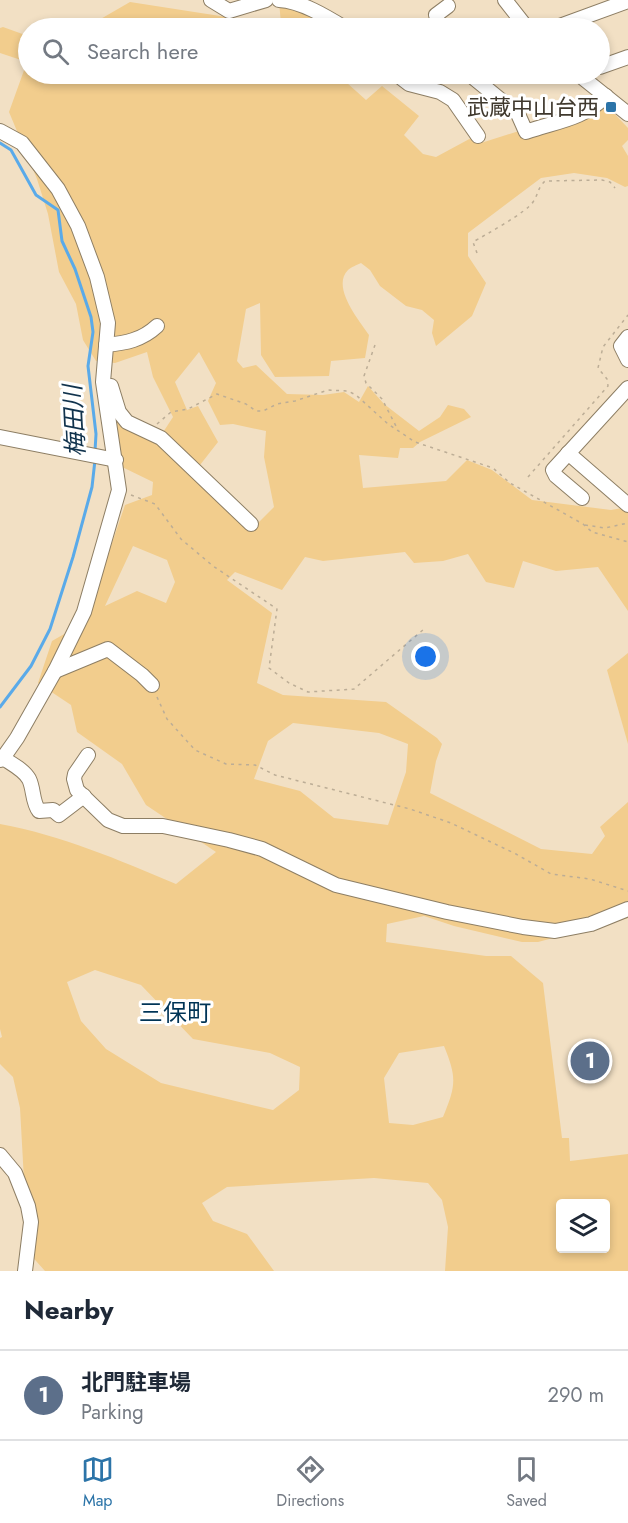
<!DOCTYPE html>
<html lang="en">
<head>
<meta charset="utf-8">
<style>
	:root { --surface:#fff; --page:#f6f6f7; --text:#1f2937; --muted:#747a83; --line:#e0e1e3; --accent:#2c74a8 }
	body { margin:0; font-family:Jost,"Noto Sans JP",sans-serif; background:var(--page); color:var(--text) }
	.controls { position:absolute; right:18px; bottom:18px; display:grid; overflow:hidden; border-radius:6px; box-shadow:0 3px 9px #0003 }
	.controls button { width:54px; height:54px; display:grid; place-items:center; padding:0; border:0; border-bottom:2px solid var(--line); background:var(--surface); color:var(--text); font:30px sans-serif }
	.you { position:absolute; left:426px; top:657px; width:21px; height:21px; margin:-15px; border:4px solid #fff; border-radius:50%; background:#1a73e8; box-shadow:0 0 0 9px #1a73e833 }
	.badge { display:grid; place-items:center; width:39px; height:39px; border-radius:50%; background:var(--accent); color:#fff; font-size:20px; font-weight:700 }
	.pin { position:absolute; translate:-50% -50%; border:3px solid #fff; box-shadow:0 2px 6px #0006 }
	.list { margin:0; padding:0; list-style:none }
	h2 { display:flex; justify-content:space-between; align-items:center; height:78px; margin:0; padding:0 24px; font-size:26px }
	h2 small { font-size:20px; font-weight:400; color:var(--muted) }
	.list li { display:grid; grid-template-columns:39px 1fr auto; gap:18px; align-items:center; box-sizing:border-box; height:90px; padding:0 24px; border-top:2px solid var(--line) }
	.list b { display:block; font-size:22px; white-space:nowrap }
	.list p { margin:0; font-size:20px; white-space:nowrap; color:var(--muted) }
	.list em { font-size:20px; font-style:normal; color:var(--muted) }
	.icon { flex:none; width:33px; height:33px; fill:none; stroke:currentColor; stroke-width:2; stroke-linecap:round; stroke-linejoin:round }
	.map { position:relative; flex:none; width:628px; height:1271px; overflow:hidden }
	.search { position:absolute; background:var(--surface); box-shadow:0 3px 9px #0003; left:18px; right:18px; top:18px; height:66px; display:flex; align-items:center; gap:15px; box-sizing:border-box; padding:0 21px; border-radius:33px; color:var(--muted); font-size:22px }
	.sheet { height:168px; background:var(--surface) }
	nav { display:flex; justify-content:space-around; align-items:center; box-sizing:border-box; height:84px; border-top:2px solid var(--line); background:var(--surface); font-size:16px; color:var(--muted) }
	nav a { display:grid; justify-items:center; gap:3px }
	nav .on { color:var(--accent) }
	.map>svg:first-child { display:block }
	.green { fill:#f2cd8d; fill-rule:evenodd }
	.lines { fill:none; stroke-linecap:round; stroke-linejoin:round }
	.stream { stroke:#5aaae9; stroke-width:3 }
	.minor-casing { stroke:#8d7e64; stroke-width:16 }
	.path { stroke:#bcad96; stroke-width:1.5; stroke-dasharray:3 4.5; stroke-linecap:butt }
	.minor { stroke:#fff; stroke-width:14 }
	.poi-dot { fill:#2c74a8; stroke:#fff; stroke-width:2 }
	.labels { text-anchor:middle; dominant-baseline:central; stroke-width:6; stroke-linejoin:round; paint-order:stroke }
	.poi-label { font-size:22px; fill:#3f382d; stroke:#fff; text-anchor:end }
	.water-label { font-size:24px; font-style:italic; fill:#11334d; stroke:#fff }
	.neighbourhood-label { font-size:24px; fill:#003456; stroke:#fff }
</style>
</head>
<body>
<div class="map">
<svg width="628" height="1271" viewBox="0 0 628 1271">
	<rect width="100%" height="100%" fill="#f2e0c4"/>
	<!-- green -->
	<g class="green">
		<path d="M 130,2 L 233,18 L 256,28 L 85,28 Z"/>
		<path d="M 279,2 L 315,15 L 337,28 L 277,28 L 281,23 Z"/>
		<path d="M 3,27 L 28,36 L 28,74 L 337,74 L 366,100 L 382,86 L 419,116 L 404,135 L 423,154 L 436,157 L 473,137 L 481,143 L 519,131 L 524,139 L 562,124 L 571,125 L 594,114 L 606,105 L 628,128 L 628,140 L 622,146 L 628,156 L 628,186 L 625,187 L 607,178 L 574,173 L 541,178 L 468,233 L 468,256 L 486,283 L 472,316 L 436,346 L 432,333 L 434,320 L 422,310 L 406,306 L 380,286 L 370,270 L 361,263 C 357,265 351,267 348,270 C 331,287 359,320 369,335 L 365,358 L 331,361 L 329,376 L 275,377 L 261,355 L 260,303 L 246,309 L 237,361 L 243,368 L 256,365 L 287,394 L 323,395 L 344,392 L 359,402 L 368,386 L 384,404 L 419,431 L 440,417 L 448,405 L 464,409 L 471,417 L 420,442 L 413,448 L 400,448 L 398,458 L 359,455 L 363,488 L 446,481 L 467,460 L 492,470 L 532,500 L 611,510 L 628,507 L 628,611 L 598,567 L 556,571 L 523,561 L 514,588 L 486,582 L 468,554 L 443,561 L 414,563 L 405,552 L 323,561 L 305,557 L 282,590 L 235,572 L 227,580 L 272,613 L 257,683 L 283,695 L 386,702 L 437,738 L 442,744 L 436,761 L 430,793 L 541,849 L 592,854 L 605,836 L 600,827 L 628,802 L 628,918 L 538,942 L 522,942 L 454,926 L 424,916 L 387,924 L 386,942 L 486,956 L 511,956 L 543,983 L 562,1138 L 569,1138 L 570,1161 L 628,1154 L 628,1271 L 445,1271 L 448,1227 L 442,1200 L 428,1183 L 374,1178 L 227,1187 L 202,1203 L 213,1221 L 247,1234 L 274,1271 L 45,1271 L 28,1252 L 20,1108 L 13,1077 L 0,1064 L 0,1038 L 2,1037 L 0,1029 L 0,824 C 61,835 119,860 176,884 L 216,852 L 146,805 L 122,764 L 77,732 L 71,705 L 38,683 L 52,641 L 85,622 L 125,505 L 152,495 L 153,482 L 118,465 L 112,413 L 158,440 L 173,417 L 153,377 L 147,352 L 115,363 L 96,361 L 83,340 L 76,304 L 59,272 L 48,214 L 37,179 L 9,112 L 27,62 L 0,53 L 0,28 ZM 199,352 L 216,383 L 208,401 L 220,425 L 233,424 L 266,431 L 264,457 L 274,507 L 251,530 L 216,501 L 209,480 L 200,465 L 218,442 L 198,406 L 187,410 L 175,382 ZM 133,546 L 167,560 L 175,582 L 166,603 L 137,591 L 105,606 ZM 293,723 L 379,733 L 408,744 L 406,772 L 388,825 L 334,818 L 300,791 L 254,779 L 268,741 ZM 95,970 L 141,985 L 193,1039 L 270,1053 L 300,1067 L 299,1090 L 273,1110 L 161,1083 L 106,1049 L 81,1021 L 67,982 ZM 444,1046 C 457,1078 456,1085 443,1117 L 413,1125 L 389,1123 L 384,1078 L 399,1053 ZM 560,1204 L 606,1204 L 606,1248 L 560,1248 Z"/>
		<path d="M 628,653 L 628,744 L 607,670 Z"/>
	</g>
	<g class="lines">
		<!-- stream -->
		<g class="stream">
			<path d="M 0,143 L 11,150 L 36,195 L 58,210 L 62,241 L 75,269 L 91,317 L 93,332 L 88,366 L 96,434 L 95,451"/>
			<path d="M 0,707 L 31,666 L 50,629 L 73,557 L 92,487 L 95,460"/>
		</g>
		<defs>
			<g id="minor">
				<path d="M 211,0 L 229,11 L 266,0"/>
				<path d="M 279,0 C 301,1 327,17 345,28"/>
				<path d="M 505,0 L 527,28"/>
				<path d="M 440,28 L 436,15 L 448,6"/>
				<path d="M 554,28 L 628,1"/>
				<path d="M 600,67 L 628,57"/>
				<path d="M 396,74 L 409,84 L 440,92 L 453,100 L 478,136"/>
				<path d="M 469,74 L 518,114 L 526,132 C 557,121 582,120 606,96"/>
				<path d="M 578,74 L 628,114"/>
				<path d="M 0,131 L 22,143 L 58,189 L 78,226 L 97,277 L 108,323 L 103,382 L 119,490 L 84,612 L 55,671 L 17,738 L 3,758"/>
				<path d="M 628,337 L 621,346 L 628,360"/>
				<path d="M 106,345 C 126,343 142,340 157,326"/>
				<path d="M 111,386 L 119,412 L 127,422 L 161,438 L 251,524"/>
				<path d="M 0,437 L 116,460"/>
				<path d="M 568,453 L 628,505"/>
				<path d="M 582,498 L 556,476 L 553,470 L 628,388"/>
				<path d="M 55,671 L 108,649 L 142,675 L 152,685"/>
				<path d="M 88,755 L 75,774 L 74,779 L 77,790 L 108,820 L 123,826 L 163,826 L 229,840 L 262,849 L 336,885 L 447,912 L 523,927 L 555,931 L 591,924 L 628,909"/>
				<path d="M 0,760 L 3,758 C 12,764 24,770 29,779 C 34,789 32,802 39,811 L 53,810 L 59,815 L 84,796"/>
				<path d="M 0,1155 L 15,1173 L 28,1206 L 31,1222 L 25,1271"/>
			</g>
		</defs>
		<!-- minor casing -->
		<use href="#minor" class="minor-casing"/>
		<!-- path -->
		<g class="path">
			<path d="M 477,253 L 473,242 C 485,235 527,212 533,202 C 539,193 537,189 545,181 L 602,180 L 610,182 L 615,188"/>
			<path d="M 375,345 L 364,376 L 366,383 L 382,399 L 398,430"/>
			<path d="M 157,424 L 171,412 L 188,409 L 217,394 L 246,404 L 256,411 L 263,411 L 277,404 L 295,401 L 328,390 L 348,391 L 356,395 L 388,424 L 415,442 L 493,468 L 510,483 L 583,524 L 592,532 L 628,542"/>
			<path d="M 528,477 L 608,386 L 607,379 L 598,368 L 603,347 L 628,315"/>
			<path d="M 131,495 L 155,504 L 181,539 L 213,566 L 277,609 L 269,668 L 289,683 L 308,692 L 354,689 L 424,629"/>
			<path d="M 585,525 L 605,528 L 628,523"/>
			<path d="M 157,697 L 167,719 L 195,750 L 226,764 L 255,765 L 275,775 L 410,809 L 451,823 L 516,854 L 551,874 L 590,879 L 628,891"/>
		</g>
		<!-- minor -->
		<use href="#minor" class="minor"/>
	</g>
	<!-- markers -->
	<rect class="poi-dot" x="605" y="101" width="12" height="12" rx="3"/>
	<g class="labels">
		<!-- poi labels -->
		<g class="poi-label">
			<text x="599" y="107">武蔵中山台西</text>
		</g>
		<!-- water labels -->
		<g class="water-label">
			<text transform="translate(74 421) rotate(-93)">梅田川</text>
		</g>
		<!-- neighbourhood labels -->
		<g class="neighbourhood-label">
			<text x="175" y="1012">三保町</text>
		</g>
	</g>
</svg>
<div class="controls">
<button><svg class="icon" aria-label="layers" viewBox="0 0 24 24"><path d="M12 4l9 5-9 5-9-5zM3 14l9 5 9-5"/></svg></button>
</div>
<div class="you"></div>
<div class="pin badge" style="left:590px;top:1061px;background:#5c6f8a">1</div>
<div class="search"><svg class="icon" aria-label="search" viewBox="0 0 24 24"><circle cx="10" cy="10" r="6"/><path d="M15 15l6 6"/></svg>Search here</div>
</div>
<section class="sheet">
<h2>Nearby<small></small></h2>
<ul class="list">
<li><span class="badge" style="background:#5c6f8a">1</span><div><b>北門駐車場</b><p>Parking</p></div><em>290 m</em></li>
</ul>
</section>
<nav>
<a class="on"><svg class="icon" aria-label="map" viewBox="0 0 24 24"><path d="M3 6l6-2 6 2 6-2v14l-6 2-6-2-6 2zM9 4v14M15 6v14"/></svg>Map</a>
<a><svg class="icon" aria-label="directions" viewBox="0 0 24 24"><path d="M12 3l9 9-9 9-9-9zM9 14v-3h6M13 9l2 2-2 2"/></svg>Directions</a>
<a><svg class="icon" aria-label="saved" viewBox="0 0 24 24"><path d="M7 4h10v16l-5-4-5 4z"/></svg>Saved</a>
</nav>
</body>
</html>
